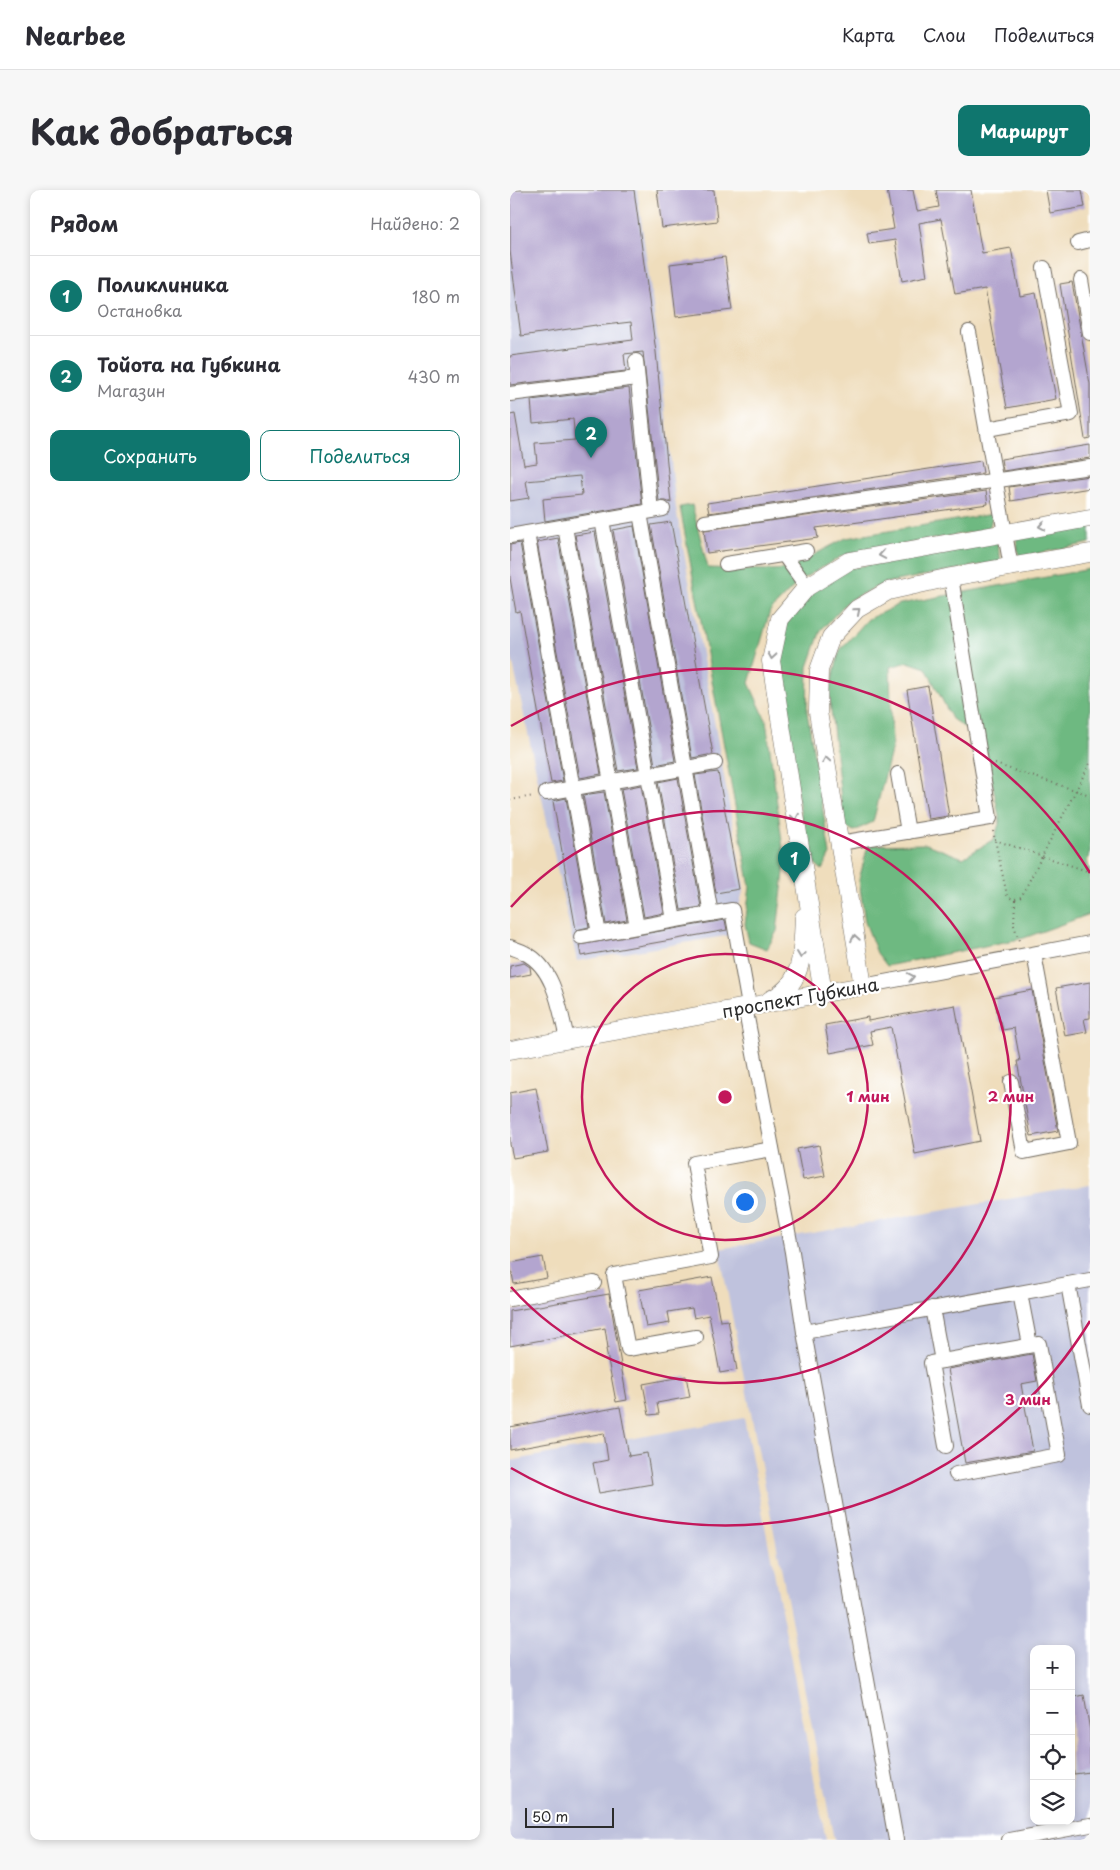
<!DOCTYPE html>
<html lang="ru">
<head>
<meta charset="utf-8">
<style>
	:root { --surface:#fff; --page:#f7f7f7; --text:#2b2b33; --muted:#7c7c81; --line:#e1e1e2; --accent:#0f766e }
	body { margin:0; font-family:"Playpen Sans",sans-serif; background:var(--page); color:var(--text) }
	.controls { position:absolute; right:15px; bottom:15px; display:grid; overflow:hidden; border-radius:10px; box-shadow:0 2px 8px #0003 }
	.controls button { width:45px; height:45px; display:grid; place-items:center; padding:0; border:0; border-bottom:1px solid var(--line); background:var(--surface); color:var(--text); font:25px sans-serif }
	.scale { position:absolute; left:15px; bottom:12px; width:89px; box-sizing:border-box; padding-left:5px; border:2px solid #2b2b2b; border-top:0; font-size:14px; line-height:18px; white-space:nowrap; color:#2b2b2b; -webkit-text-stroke:4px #fff; paint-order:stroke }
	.you { position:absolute; left:234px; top:1011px; width:18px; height:18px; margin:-12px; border:4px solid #fff; border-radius:50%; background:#1a73e8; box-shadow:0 0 0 8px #1a73e833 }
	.badge { display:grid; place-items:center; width:32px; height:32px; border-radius:50%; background:var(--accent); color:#fff; font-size:16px; font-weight:700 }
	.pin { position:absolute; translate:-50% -41px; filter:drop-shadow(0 1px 2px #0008) }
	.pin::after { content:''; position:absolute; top:26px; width:18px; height:15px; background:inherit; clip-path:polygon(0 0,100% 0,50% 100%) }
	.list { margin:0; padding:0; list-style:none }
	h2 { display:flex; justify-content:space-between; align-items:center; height:65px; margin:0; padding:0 20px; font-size:21px }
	h2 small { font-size:16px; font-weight:400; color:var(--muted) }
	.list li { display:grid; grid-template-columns:32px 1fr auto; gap:15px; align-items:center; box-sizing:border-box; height:80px; padding:0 20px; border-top:1px solid var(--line) }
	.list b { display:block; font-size:19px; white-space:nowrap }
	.list p { margin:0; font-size:16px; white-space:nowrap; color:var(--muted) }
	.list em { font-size:16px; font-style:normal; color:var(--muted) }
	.actions { display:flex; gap:10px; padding:15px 20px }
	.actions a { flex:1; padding:11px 0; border:1px solid var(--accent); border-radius:10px; text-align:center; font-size:18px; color:var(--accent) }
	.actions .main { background:var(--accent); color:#fff }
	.icon { flex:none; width:28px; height:28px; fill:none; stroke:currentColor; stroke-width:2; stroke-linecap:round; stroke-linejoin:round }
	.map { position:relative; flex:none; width:580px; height:1650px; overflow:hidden; border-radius:10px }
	header { display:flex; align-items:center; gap:30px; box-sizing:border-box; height:70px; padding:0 25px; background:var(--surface); border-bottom:1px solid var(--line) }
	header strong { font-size:24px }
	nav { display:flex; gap:28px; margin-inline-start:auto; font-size:18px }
	.intro { display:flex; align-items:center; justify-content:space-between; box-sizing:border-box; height:120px; padding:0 30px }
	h1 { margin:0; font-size:35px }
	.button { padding:12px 22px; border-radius:10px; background:var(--accent); color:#fff; font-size:18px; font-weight:700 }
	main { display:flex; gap:30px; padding:0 30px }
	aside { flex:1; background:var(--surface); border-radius:10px; box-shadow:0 2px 8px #0003 }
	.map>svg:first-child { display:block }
	.industrial { fill:#bfc2dd; fill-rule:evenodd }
	.forest { fill:#6eb981; stroke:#4c7256 }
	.building { fill:#b3a5cf }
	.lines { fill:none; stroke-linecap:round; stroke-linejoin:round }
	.minor-casing { stroke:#70695e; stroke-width:16 }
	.major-casing { stroke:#70695e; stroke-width:19 }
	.path { stroke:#70695e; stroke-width:2; stroke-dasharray:1 4; stroke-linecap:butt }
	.minor { stroke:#fff; stroke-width:14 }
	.major { stroke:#fff; stroke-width:18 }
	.oneway { stroke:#a0a0a0 }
	.ring { fill:none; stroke:#c2185b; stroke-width:2.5 }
	.labels { text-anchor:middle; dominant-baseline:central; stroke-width:4.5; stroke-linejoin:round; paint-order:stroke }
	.street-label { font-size:18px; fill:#2b2b2b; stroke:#fff }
	.centre { fill:#c2185b; stroke:#fff; stroke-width:2.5 }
	.ring-label { font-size:15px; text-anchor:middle; font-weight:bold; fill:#c2185b; stroke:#fff; stroke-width:4.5; stroke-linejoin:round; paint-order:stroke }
</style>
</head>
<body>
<header>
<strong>Nearbee</strong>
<nav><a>Карта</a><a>Слои</a><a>Поделиться</a></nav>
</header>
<div class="intro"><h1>Как добраться</h1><a class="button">Маршрут</a></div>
<main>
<aside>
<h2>Рядом<small>Найдено: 2</small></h2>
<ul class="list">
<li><span class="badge">1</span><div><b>Поликлиника</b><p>Остановка</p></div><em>180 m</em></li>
<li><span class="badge">2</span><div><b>Тойота на Губкина</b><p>Магазин</p></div><em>430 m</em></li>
</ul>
<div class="actions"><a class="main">Сохранить</a><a>Поделиться</a></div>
</aside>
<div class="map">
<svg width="580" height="1650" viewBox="0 0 580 1650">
	<rect width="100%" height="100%" fill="#fff"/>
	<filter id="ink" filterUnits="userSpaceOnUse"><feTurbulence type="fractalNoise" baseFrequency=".02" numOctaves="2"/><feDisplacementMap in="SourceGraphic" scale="10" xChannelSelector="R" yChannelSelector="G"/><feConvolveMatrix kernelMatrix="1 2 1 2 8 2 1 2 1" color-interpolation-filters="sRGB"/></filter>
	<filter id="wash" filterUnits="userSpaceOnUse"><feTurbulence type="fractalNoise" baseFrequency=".0096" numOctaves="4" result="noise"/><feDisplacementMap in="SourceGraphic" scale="20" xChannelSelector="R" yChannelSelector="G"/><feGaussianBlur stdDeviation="1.12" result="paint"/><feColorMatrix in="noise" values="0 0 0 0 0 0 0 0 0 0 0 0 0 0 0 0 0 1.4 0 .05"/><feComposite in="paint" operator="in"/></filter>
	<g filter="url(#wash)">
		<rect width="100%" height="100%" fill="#efddbc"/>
		<!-- industrial -->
		<g class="industrial">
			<path d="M 0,0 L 127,0 L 149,159 L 166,318 L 234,698 L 221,745 L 67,771 L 0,460 Z"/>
			<path d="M 580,995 L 580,1650 L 324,1650 L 209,1059 ZM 524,1459 L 561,1459 L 561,1631 L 524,1631 Z"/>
			<path d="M 234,1228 L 316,1650 L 0,1650 L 0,1271 Z"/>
		</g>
		<!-- forest -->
		<g class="forest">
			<path d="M 182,315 L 198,378 L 258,380 L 277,379 L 336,348 L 483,324 L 479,339 L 334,365 L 290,390 L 260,421 L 239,493 L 256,530 L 275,674 L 267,741 L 257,759 L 239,752 L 235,734 L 240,697 L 170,317 Z"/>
			<path d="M 580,334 L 580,353 L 509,367 L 506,347 Z"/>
			<path d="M 487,351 L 491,371 L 375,393 L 339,410 L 311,440 L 298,477 L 297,522 L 320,664 L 312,680 L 297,666 L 267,472 L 277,430 L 302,402 L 341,378 Z"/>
			<path d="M 580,379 L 580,661 L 577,671 L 580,682 L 580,724 L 514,748 L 377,776 L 367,763 L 355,732 L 349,690 L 358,655 L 416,654 L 453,668 L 484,649 L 490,631 L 474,551 L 442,529 L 416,478 L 398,472 L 380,477 L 382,557 L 363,632 L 344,641 L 334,636 L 319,502 L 330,460 L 358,429 L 390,414 Z"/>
		</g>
		<g id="blocks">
			<!-- building -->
			<g class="building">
				<path d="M 0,0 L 124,0 L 146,162 L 161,313 L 156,311 L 149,311 L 133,162 L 114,164 L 116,181 L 0,195 L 0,166 L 123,150 L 121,132 L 86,136 L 86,135 L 11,146 L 0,61 Z"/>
				<path d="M 147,0 L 204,0 L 207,31 L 152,38 Z"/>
				<path d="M 377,0 L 403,0 L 407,21 L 429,17 L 426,0 L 461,0 L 472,63 L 501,58 L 510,106 L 526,103 L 546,209 L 497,218 L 475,99 L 445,104 L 431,29 L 409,33 L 417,86 L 392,91 L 385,50 L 359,54 L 357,43 L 384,39 Z"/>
				<path d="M 536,0 L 572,0 L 575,17 L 540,23 Z"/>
				<path d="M 215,67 L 222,120 L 166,127 L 160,74 Z"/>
				<path d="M 562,92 L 580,194 L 580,248 L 575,249 L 550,94 Z"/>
				<path d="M 119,198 L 132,314 L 35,331 L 33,309 L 72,305 L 70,286 L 16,291 L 19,308 L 0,311 L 0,225 L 5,224 L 14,275 L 27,273 L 25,253 L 65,250 L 63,229 L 23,233 L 21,210 Z"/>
				<path d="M 580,255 L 580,268 L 493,281 L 491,269 Z"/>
				<path d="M 471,271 L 473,283 L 199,323 L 197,313 Z"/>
				<path d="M 580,286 L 580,298 L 501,311 L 499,297 Z"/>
				<path d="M 476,301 L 478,314 L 306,338 L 308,348 L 197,363 L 194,340 Z"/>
				<path d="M 161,332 L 203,564 L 182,568 L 141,335 Z"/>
				<path d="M 124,336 L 165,571 L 145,575 L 103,340 Z"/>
				<path d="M 85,342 L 128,578 L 108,581 L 65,345 Z"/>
				<path d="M 48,348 L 91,584 L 70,588 L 27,352 Z"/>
				<path d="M 10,353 L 53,591 L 41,593 L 10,421 L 6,422 L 0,388 L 0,355 Z"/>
				<path d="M 418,496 L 439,626 L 418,629 L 397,500 Z"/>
				<path d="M 208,582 L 229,699 L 206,703 L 185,585 Z"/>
				<path d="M 168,588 L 191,717 L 171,720 L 148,592 Z"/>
				<path d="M 131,595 L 154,723 L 134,727 L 111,599 Z"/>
				<path d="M 94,602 L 117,730 L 96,734 L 73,605 Z"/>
				<path d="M 56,608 L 79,737 L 66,740 L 43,611 Z"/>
				<path d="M 215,730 L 217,740 L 71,766 L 69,755 Z"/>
				<path d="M 14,773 L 20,777 L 21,784 L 0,788 L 0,776 Z"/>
				<path d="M 580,792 L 580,828 L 574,829 L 577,842 L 555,846 L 546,798 Z"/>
				<path d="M 522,800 L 548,941 L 521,946 L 507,871 L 510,871 L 504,838 L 493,840 L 491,831 L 489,831 L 484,807 Z"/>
				<path d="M 445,815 L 470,951 L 405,964 L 381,837 L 360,841 L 363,855 L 320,863 L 315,835 L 358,827 L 358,831 Z"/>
				<path d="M 26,898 L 38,962 L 3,968 L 0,954 L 0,903 Z"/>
				<path d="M 309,955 L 315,986 L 293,990 L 287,959 Z"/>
				<path d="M 33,1067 L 37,1088 L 4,1094 L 0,1073 Z"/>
				<path d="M 202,1087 L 210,1131 L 218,1130 L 227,1180 L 210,1183 L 199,1125 L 184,1128 L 182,1118 L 158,1122 L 160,1133 L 136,1137 L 129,1100 Z"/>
				<path d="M 99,1104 L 117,1210 L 106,1212 L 96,1159 L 98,1158 L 95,1138 L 0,1156 L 0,1121 Z"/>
				<path d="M 522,1164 L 527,1191 L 511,1194 L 523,1261 L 455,1273 L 438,1179 Z"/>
				<path d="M 176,1186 L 180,1207 L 147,1213 L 149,1224 L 139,1225 L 133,1194 Z"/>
				<path d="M 110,1217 L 119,1266 L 137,1263 L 142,1294 L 89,1303 L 83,1273 L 98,1270 L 94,1243 L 0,1260 L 0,1237 Z"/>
				<path d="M 574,1505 L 580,1541 L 580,1582 L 564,1584 L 561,1566 L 561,1508 Z"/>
			</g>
		</g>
	</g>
	<g filter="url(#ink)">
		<use href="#blocks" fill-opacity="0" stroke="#70695e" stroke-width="1"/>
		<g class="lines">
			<defs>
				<g id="minor">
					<path d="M 568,53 L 580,50"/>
					<path d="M 571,90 L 580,143"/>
					<path d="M 459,142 L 501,377"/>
					<path d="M 126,171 L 141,321"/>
					<path d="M 0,204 L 127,188"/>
					<path d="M 477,239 L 561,224 L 534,78"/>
					<path d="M 130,323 L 201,724"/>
					<path d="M 92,330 L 164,730"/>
					<path d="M 195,332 L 580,277"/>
					<path d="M 55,337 L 127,737"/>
					<path d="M 17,343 L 89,744"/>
					<path d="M 0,346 L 153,319"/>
					<path d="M 274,365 L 297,397"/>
					<path d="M 216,374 L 296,361"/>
					<path d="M 388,584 L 398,642"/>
					<path d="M 36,603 L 205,573"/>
					<path d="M 330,653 L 480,628 L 441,387"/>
					<path d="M 71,747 L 222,720 L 239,816"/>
					<path d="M 0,757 C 5,759 10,760 15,763 C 45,778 50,820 57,849"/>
					<path d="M 353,796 L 580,753"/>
					<path d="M 235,817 L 282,1062 L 294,1142 L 386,1650"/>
					<path d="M 501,892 L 514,962 L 559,953 L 524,764"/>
					<path d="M 558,1094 L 580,1215"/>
					<path d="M 510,1103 L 520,1155"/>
					<path d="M 0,1109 L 84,1093"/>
					<path d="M 422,1118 L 432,1171"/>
					<path d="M 294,1142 L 580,1090"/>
					<path d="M 186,1147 L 118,1159 L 104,1085 L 201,1067 L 184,973 L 262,959"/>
					<path d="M 436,1256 L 421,1173 L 529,1154 L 549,1265 L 446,1284"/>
					<path d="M 499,1650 L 580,1635"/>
				</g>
				<g id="major">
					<path d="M 313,804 L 261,471 L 270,429 L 297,397 L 339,371 L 580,328"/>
					<path d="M 260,810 C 295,794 292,760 294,727"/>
					<path d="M 0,860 L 353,796 L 308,522 L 309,480 L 321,447 L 347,419 L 378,401 L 441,387 L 580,363"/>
				</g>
			</defs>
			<!-- minor casing -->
			<use href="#minor" class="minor-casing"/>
			<!-- major casing -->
			<use href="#major" class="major-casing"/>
			<!-- path -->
			<g class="path">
				<path d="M 485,574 L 580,605"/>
				<path d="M 0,610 L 24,606"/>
				<path d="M 483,641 L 497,705 C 502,710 504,710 511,707 L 580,573"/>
				<path d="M 485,650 L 580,682"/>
				<path d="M 505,710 L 504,735 L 510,754"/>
			</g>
			<!-- minor -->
			<use href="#minor" class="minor"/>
			<!-- major -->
			<use href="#major" class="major"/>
		</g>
		<!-- one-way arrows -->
		<defs><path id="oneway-chevron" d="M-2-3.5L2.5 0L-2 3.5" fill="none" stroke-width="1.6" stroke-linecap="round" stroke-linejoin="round" transform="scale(1.25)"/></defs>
		<g class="oneway">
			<use href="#oneway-chevron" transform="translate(532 336) rotate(170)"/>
			<use href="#oneway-chevron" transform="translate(372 365) rotate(170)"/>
			<use href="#oneway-chevron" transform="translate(347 421) rotate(-40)"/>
			<use href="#oneway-chevron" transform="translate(262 466) rotate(99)"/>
			<use href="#oneway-chevron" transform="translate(316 570) rotate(-99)"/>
			<use href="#oneway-chevron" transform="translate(285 627) rotate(81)"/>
			<use href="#oneway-chevron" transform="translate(345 748) rotate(-99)"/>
			<use href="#oneway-chevron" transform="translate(291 765) rotate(97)"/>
			<use href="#oneway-chevron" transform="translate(401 787) rotate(-11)"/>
		</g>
	</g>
	<!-- distance rings -->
	<g class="ring">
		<circle cx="215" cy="907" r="143"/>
		<path d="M1 717A286 286 0 1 1 1 1097"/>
		<path d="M580 1131A428 428 0 0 1 1 1278M1 536A428 428 0 0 1 580 683"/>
	</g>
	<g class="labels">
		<!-- street labels -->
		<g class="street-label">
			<text transform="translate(290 807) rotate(-10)">проспект Губкина</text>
		</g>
	</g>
	<circle cx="215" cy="907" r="8" class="centre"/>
	<g class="ring-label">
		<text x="358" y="912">1 мин</text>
		<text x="501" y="912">2 мин</text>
		<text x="518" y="1215">3 мин</text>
	</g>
</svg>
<div class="controls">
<button>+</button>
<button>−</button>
<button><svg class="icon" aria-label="locate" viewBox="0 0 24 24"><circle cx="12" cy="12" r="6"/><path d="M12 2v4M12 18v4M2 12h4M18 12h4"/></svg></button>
<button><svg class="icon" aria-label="layers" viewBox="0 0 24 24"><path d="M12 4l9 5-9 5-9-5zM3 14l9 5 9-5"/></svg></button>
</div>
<div class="scale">50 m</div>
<div class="you"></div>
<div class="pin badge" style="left:284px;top:693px">1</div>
<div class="pin badge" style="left:81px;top:268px">2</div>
</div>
</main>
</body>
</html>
